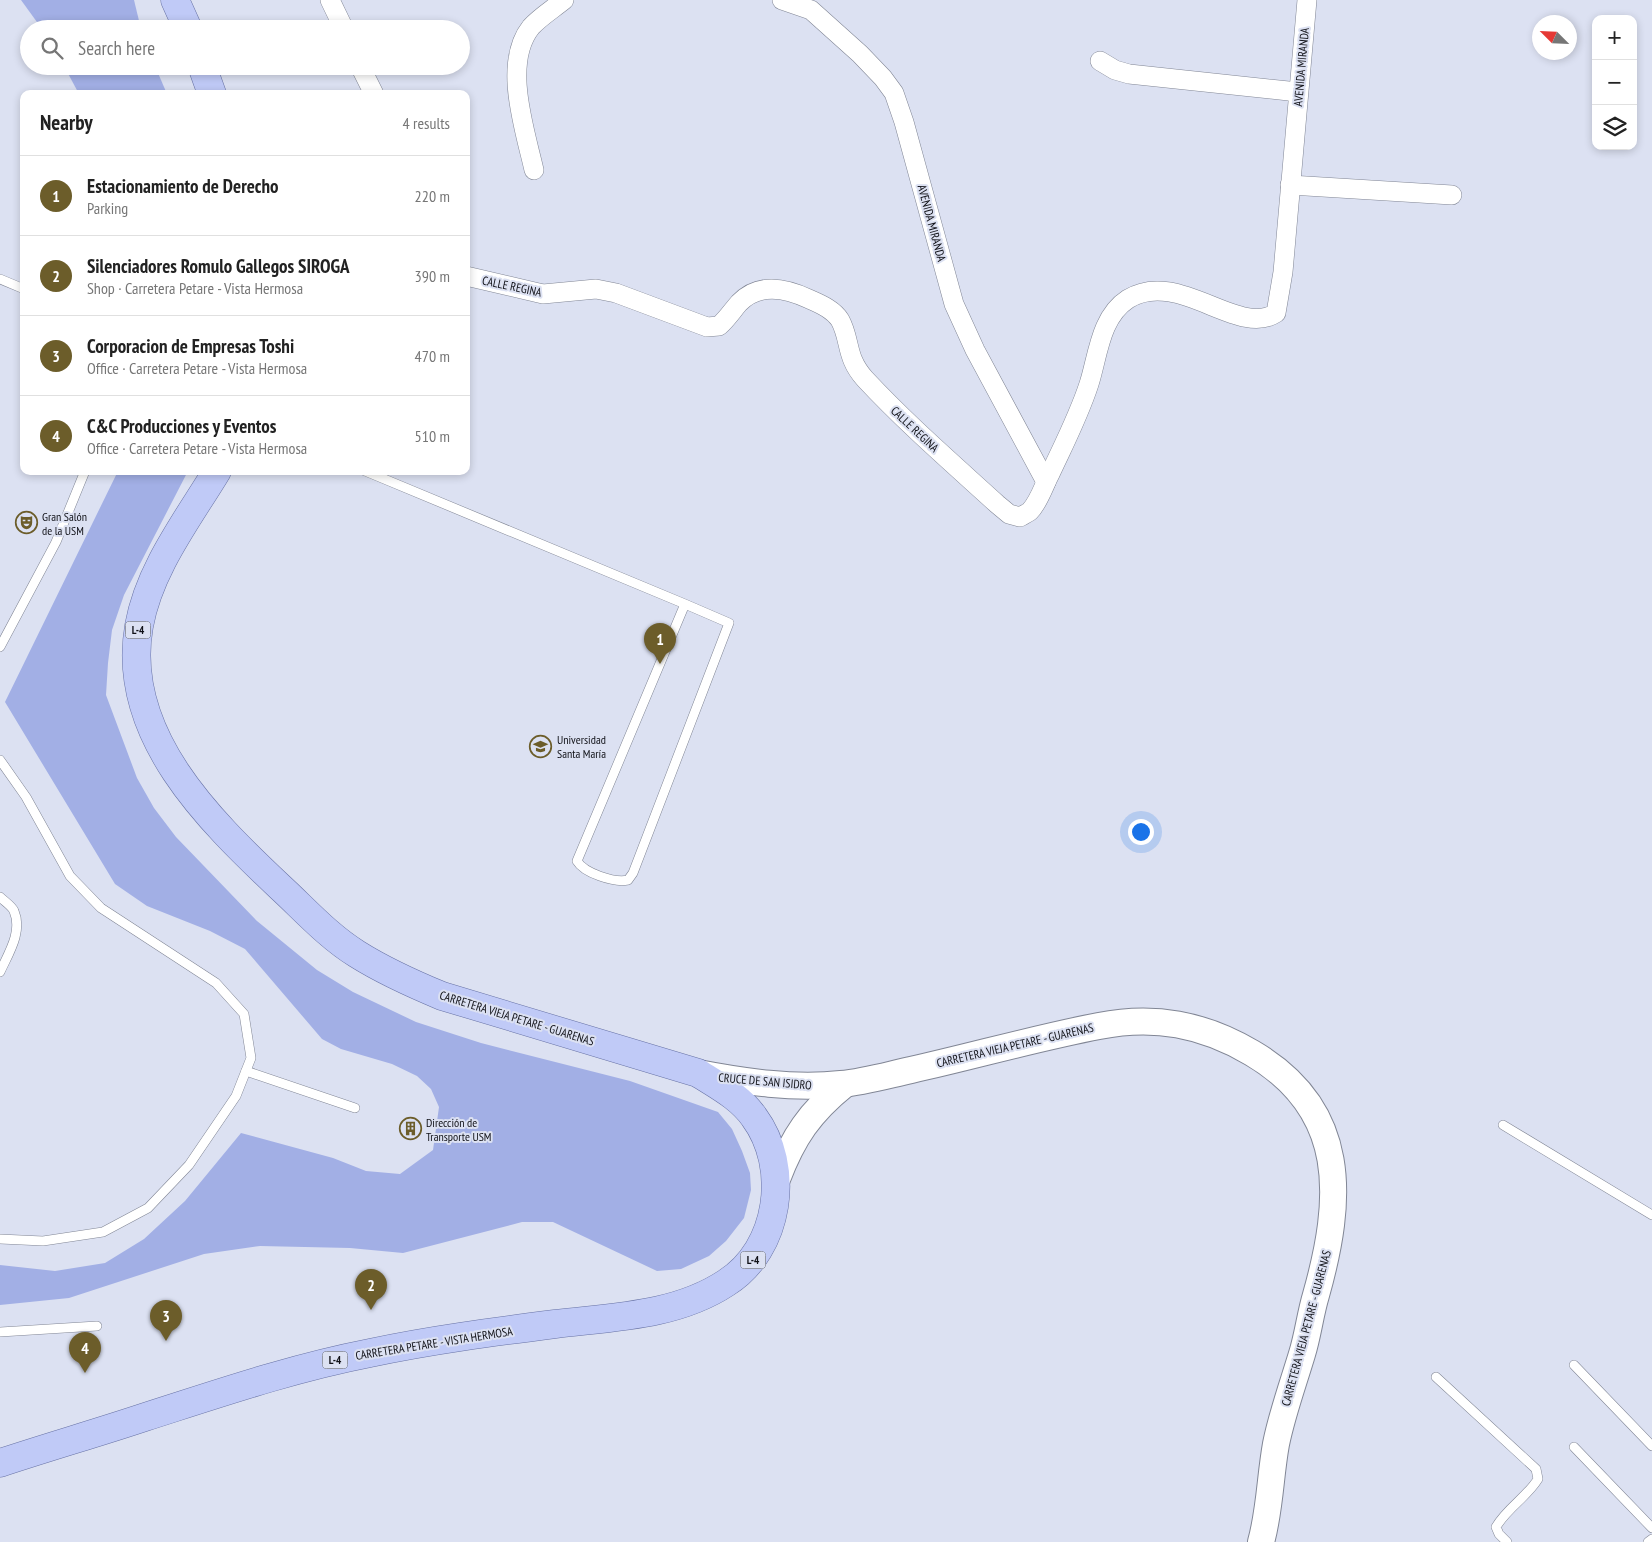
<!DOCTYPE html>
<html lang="en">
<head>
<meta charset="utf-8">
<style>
	:root { --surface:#fff; --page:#f6f6f6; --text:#222; --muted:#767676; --line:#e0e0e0; --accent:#6c5d2a }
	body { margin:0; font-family:"PT Sans Narrow",sans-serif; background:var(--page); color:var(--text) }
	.controls { position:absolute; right:15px; top:15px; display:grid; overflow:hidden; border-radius:10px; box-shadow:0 2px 8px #0003 }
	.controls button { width:45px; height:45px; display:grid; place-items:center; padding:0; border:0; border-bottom:1px solid var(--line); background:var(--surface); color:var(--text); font:25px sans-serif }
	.compass { position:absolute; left:1532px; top:15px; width:45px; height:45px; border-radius:50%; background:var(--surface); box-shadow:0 2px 8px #0003; rotate:294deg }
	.you { position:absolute; left:1140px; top:831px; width:18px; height:18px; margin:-12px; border:4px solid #fff; border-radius:50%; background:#1a73e8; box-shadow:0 0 0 8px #1a73e833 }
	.badge { display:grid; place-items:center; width:32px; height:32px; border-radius:50%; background:var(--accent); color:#fff; font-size:16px; font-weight:700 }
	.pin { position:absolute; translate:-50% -41px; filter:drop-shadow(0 1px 2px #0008) }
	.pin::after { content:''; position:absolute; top:26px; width:18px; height:15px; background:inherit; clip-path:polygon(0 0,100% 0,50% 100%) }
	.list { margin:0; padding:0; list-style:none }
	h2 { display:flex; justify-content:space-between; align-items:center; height:65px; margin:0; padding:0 20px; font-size:21px }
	h2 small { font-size:16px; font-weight:400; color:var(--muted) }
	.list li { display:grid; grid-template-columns:32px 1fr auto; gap:15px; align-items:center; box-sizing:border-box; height:80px; padding:0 20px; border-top:1px solid var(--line) }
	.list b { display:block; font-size:19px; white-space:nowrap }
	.list p { margin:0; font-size:16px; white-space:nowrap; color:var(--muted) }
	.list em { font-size:16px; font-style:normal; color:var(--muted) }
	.icon { flex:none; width:28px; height:28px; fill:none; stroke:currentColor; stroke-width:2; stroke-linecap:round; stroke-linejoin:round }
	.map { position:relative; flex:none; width:1652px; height:1542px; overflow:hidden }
	.search { position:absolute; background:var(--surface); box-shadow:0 2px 8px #0003; left:20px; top:20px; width:450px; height:55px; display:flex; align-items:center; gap:12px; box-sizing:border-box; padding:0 18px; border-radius:28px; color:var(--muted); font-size:19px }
	.panel { position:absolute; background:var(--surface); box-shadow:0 2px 8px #0003; left:20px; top:90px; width:450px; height:385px; border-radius:10px }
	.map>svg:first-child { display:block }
	.green { fill:#a2afe5 }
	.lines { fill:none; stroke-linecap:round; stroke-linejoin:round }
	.service-casing { stroke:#818695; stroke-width:10 }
	.minor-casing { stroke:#818695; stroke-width:20 }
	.secondary-casing { stroke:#818695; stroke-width:28 }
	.primary-casing { stroke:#6772a5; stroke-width:29 }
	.service { stroke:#fff; stroke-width:9 }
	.minor { stroke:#fff; stroke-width:19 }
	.secondary { stroke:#fff; stroke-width:26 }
	.primary { stroke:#c0caf7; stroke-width:28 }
	.labels { text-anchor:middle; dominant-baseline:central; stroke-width:4; stroke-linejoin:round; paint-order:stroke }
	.shield { fill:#dce1f2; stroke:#4d4f59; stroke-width:1 }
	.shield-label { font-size:11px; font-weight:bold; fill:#101117 }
	.street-label { font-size:12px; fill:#101117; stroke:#dce1f2 }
	.poi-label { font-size:12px; fill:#101117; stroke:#dce1f2; text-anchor:start }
</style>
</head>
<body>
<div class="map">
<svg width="1652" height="1542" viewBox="0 0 1652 1542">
	<rect width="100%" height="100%" fill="#dce1f2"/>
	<!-- green -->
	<g class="green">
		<path d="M 21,0 L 134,0 L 141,29 L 42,29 Z"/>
		<path d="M 64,66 L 155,66 L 167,94 L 79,94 Z"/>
		<path d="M 118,471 L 188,471 L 124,595 L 112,630 L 108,663 L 106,695 L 137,778 L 154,808 L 176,837 L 257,921 L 317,970 L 353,992 L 416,1022 L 481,1043 L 630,1081 L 718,1112 L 732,1129 L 742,1151 L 750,1173 L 751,1190 L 744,1218 L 726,1241 L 709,1256 L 681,1269 L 657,1271 L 553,1222 L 522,1222 L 403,1253 L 350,1248 L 260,1246 L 204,1254 L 69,1298 L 0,1305 L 0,1265 L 55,1271 L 105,1263 L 144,1239 L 185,1201 L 241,1133 L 333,1158 L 366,1171 L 400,1174 L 433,1150 L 439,1107 L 431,1089 L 417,1076 L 392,1064 L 341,1049 L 322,1039 L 245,949 L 210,931 L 147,906 L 115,884 L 5,702 Z"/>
	</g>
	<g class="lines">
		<defs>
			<g id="service">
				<path d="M 0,279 L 24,289"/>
				<path d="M 365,471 L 685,604 L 729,623 L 633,873 L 628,880 C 614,883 584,873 577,861 L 685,604"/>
				<path d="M 0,647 L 56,542 L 85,471"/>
				<path d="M 0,760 L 26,797 L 70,876 L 101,908 L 216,983 L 244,1014 L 251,1058 L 236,1096 L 189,1165 L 148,1208 L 103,1232 L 43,1241 L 0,1239"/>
				<path d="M 0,897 C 4,901 12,906 14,911 C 23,932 8,954 0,972"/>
				<path d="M 246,1071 L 355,1108"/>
				<path d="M 1503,1125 L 1652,1215"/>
				<path d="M 0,1332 L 97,1326"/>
				<path d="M 1574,1365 L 1652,1446"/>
				<path d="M 1436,1377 L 1536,1469 L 1538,1479 C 1527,1497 1507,1508 1496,1527 L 1499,1534 L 1507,1542"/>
				<path d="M 1574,1447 L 1652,1528"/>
				<path d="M 1648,1542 L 1652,1539"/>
			</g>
			<g id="minor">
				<path d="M 330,0 L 344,29"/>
				<path d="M 782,0 L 811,10 L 860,54 L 883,78 L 894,93 L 904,122 L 954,304 L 975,350 L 1046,482"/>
				<path d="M 1100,61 L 1115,70 L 1129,74 L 1298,92"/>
				<path d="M 360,66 L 374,94"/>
				<path d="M 534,170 C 525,130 502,63 531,27 C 540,17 553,9 564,0"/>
				<path d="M 1290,185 L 1452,195"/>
				<path d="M 466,276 L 543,294 L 596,289 L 616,293 L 707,327 L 719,326 C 727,319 732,311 739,303 C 759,282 786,288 809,299 C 820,304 833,309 840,320 C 851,340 845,357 865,379 C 906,423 952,463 997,504 L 1009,514 L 1020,517 C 1023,515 1028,513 1030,511 C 1039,502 1044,485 1050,474 C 1064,444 1079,415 1089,384 C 1098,356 1100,317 1128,299 C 1178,268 1238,338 1276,313 L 1283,272 L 1307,0"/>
			</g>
			<g id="secondary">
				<path d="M 698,1073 C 745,1082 793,1089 841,1084 C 864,1082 888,1075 911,1070 C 974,1056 1036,1038 1099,1026 C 1154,1015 1203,1024 1252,1053 C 1349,1110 1343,1199 1316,1295 C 1310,1315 1308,1335 1302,1354 C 1293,1384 1282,1414 1276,1444 C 1270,1477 1270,1510 1261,1542"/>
				<path d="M 777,1179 C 793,1137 810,1112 845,1084"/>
			</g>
			<g id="primary">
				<path d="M 175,0 L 188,29"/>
				<path d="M 202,66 L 212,94"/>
				<path d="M 0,1463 C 48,1447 97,1433 145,1417 C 220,1393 293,1368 370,1353 C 431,1340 493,1332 555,1324 C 613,1317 676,1316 726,1283 C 780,1249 791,1167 754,1117 C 740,1097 718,1086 698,1073 L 442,996 C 413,984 384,971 357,954 C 328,936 305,910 280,887 C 209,820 120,734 139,626 C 149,569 188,519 217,471"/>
			</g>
		</defs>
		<!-- service casing -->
		<use href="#service" class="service-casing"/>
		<!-- minor casing -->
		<use href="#minor" class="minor-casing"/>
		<!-- secondary casing -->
		<use href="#secondary" class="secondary-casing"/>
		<!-- primary casing -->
		<use href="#primary" class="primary-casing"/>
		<!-- service -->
		<use href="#service" class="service"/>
		<!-- minor -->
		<use href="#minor" class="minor"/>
		<!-- secondary -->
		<use href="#secondary" class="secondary"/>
		<!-- primary -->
		<use href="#primary" class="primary"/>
	</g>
	<!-- icons -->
	<defs>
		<symbol id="theatre-ring" viewBox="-11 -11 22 22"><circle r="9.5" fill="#dce1f2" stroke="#6c5d2a" stroke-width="1.5"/><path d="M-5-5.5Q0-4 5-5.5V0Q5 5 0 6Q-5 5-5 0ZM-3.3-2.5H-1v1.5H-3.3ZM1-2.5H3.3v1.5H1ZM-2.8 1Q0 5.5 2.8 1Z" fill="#6c5d2a"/></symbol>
		<symbol id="university-ring" viewBox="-11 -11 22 22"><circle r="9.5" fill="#dce1f2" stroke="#6c5d2a" stroke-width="1.5"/><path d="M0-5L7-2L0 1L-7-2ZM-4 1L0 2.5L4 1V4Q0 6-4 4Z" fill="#6c5d2a"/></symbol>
		<symbol id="building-ring" viewBox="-11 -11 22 22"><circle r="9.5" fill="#dce1f2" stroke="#6c5d2a" stroke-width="1.5"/><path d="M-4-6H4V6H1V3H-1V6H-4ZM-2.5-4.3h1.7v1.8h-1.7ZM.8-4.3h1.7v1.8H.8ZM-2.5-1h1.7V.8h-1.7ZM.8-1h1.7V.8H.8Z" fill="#6c5d2a"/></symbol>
	</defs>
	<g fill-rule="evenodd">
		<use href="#theatre-ring" x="14" y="510" width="25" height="25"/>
		<use href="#university-ring" x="528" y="734" width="25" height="25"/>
		<use href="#building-ring" x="398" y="1116" width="25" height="25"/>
	</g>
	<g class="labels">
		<!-- shield labels -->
		<g class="shield">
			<rect x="125.5" y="621.5" width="25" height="17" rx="4"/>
			<rect x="740.5" y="1251.5" width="25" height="17" rx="4"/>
			<rect x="322.5" y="1351.5" width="25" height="17" rx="4"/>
		</g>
		<g class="shield-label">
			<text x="138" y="630">L-4</text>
			<text x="753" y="1260">L-4</text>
			<text x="335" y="1360">L-4</text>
		</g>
		<!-- street labels -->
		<g class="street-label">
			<text transform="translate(1301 67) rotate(-85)">AVENIDA MIRANDA</text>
			<text transform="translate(932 223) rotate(75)">AVENIDA MIRANDA</text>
			<text transform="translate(512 286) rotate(12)">CALLE REGINA</text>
			<text transform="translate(915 429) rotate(43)">CALLE REGINA</text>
			<text transform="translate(517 1018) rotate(17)">CARRETERA VIEJA PETARE - GUARENAS</text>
			<text transform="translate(1015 1045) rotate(-13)">CARRETERA VIEJA PETARE - GUARENAS</text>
			<text transform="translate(765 1081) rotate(5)">CRUCE DE SAN ISIDRO</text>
			<text transform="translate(1306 1328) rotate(-75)">CARRETERA VIEJA PETARE - GUARENAS</text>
			<text transform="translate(434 1343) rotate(-9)">CARRETERA PETARE - VISTA HERMOSA</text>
		</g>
		<!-- poi labels -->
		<g class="poi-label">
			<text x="42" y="516">Gran Salón<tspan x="42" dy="14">de la USM</tspan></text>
			<text x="557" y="739">Universidad<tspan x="557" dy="14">Santa María</tspan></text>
			<text x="426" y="1122">Dirección de<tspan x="426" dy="14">Transporte USM</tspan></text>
		</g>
	</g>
</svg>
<div class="controls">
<button>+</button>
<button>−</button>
<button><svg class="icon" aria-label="layers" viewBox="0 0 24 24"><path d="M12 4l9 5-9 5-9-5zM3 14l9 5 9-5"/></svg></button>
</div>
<svg class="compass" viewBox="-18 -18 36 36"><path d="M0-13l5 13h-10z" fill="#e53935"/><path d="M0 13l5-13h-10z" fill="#767676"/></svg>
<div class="you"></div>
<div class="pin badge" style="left:660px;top:664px">1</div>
<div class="pin badge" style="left:371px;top:1310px">2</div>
<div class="pin badge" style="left:166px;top:1341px">3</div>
<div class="pin badge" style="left:85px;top:1373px">4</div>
<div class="search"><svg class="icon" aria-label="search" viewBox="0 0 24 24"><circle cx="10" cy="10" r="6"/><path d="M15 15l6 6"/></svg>Search here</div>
<section class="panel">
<h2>Nearby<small>4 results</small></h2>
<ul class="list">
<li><span class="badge">1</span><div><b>Estacionamiento de Derecho</b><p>Parking</p></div><em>220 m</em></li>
<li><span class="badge">2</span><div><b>Silenciadores Romulo Gallegos SIROGA</b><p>Shop · Carretera Petare - Vista Hermosa</p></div><em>390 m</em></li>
<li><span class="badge">3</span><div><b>Corporacion de Empresas Toshi</b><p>Office · Carretera Petare - Vista Hermosa</p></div><em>470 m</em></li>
<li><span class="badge">4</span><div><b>C&amp;C Producciones y Eventos</b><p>Office · Carretera Petare - Vista Hermosa</p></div><em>510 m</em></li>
</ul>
</section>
</div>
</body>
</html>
